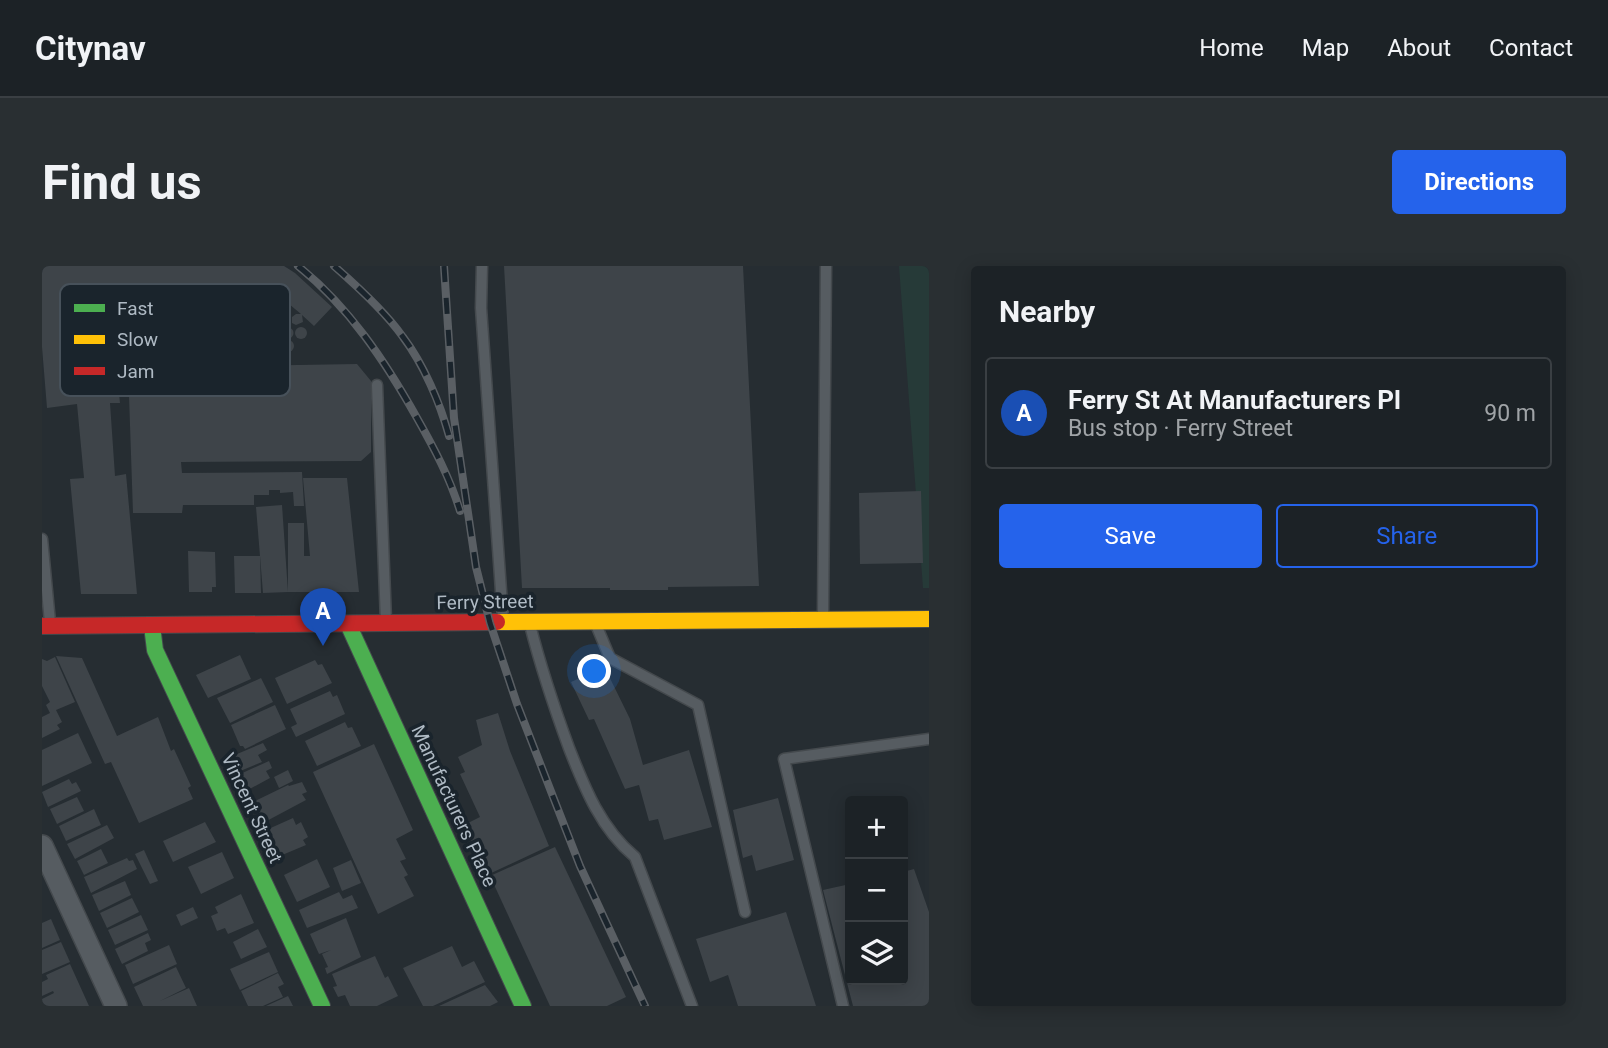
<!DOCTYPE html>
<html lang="en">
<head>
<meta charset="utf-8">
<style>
	:root { --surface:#1c2226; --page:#292f32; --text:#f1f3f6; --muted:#a0a4a7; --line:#3a3f43; --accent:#2563eb }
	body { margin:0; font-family:Roboto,sans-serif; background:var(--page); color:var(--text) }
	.controls { position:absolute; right:21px; bottom:21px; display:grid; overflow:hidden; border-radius:7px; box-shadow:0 4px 18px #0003 }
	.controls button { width:63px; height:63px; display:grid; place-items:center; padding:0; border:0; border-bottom:2px solid var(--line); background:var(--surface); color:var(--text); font:35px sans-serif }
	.you { position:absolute; left:553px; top:406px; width:24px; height:24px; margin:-18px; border:5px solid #fff; border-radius:50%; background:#1a73e8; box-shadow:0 0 0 10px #1a73e833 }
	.badge { display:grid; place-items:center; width:46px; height:46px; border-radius:50%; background:var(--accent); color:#fff; font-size:23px; font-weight:700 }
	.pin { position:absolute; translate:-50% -58px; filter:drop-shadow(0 2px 4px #0008) }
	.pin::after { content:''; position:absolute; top:37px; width:24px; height:21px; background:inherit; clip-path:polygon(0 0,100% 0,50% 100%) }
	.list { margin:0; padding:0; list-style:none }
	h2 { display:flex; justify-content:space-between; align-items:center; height:91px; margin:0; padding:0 28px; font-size:30px }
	h2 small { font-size:23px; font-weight:400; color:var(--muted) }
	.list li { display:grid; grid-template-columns:46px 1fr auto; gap:21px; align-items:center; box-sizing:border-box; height:112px; margin:0 14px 14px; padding:0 14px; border:2px solid var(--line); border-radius:7px }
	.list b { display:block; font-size:26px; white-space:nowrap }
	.list p { margin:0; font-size:23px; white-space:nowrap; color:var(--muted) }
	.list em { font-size:23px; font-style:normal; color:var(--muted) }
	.actions { display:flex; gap:14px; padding:21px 28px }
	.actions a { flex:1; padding:16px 0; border:2px solid var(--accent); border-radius:7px; text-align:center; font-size:24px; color:var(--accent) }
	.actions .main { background:var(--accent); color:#fff }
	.icon { flex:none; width:38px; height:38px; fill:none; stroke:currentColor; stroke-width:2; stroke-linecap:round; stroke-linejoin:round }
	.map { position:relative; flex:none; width:887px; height:740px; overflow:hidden; border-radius:7px }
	header { display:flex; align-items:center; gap:42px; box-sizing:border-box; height:98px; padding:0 35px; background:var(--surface); border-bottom:2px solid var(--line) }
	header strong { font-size:33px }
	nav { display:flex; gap:38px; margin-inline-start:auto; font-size:24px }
	.intro { display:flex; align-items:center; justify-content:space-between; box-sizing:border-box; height:168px; padding:0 42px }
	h1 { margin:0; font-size:49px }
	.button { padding:18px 32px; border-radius:7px; background:var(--accent); color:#fff; font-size:24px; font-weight:700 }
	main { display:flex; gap:42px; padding:0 42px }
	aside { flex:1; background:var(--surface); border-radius:7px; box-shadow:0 4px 18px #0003 }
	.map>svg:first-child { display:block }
	.green { fill:#263a38 }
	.building { fill:#3e4449 }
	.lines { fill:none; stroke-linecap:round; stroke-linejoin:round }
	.lane-casing { stroke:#44494d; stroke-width:13 }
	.street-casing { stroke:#44494d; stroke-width:24 }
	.fast-casing { stroke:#44494d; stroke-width:18 }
	.slow-casing { stroke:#44494d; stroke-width:18 }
	.jam-casing { stroke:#44494d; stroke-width:18 }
	.lane { stroke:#565c61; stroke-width:10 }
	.street { stroke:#565c61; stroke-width:21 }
	.fast { stroke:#4caf50; stroke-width:16 }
	.slow { stroke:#ffc107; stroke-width:16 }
	.jam { stroke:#c62828; stroke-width:16 }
	.rail-casing { stroke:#5a5f64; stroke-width:8 }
	.rail { stroke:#1a242c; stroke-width:5; stroke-dasharray:16; stroke-linecap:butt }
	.labels { text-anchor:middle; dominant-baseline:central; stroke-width:7; stroke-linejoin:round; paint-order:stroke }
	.street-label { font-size:19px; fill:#afbac4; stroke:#1a242c }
	.key { fill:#1a242c; stroke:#47515a; stroke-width:2 }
	.key-label { font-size:19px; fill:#afbac4 }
</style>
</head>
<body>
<header>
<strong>Citynav</strong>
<nav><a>Home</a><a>Map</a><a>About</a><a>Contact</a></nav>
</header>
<div class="intro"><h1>Find us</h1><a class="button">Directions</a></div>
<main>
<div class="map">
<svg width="887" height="740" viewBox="0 0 887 740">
	<rect width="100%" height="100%" fill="#262d32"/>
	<!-- green -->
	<path class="green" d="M 857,0 L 887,0 L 887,322 L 881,322 Z"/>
	<!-- building -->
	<g class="building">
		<path d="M 0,0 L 242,0 L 253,7 L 290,41 L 272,60 L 260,49 L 261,56 L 254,59 L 250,57 L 250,51 L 254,48 L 259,48 L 247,38 L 244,46 L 235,44 L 236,37 L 244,35 L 223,17 L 223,47 L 230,41 L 235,44 L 235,51 L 230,54 L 223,49 L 223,66 L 194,66 L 194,100 L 315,98 L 329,115 L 329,186 L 319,195 L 139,196 L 140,207 L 260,206 L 262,240 L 252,240 L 251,226 L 238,227 L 238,224 L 227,224 L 227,229 L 212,229 L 212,239 L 141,239 L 140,247 L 91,247 L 86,100 L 88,99 L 87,27 L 79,26 L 85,75 L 72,77 L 78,137 L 68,137 L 73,210 L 84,208 L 95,328 L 39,328 L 28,213 L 42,212 L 35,138 L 5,142 L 0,81 Z"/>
		<path d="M 462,0 L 701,0 L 717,320 L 626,321 L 626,324 L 568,324 L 568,322 L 480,322 Z"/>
		<circle cx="259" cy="67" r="6"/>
		<circle cx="246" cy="67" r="5.5"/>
		<circle cx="246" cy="80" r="6"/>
		<path d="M 261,212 L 305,212 L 317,326 L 246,326 L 246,257 L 262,257 L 262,290 L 268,290 Z"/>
		<path d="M 879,225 L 881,297 L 818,298 L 817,227 Z"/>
		<path d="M 240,239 L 246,326 L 221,327 L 214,241 Z"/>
		<path d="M 146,285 L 173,286 L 174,321 L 170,321 L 170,326 L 147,326 Z"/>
		<path d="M 192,290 L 218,290 L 219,327 L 193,327 Z"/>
		<path d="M 198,389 L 209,413 L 166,432 L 154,409 Z"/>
		<path d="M 14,390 L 40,392 L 75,470 L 116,451 L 129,485 L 132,483 L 149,520 L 146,522 L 151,533 L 97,557 L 69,496 L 63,498 Z"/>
		<path d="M 13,391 L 33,436 L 14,444 L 20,456 L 15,459 L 18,463 L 0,472 L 0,451 L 8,447 L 4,439 L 8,436 L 0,420 L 0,393 L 5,395 Z"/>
		<path d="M 273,394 L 276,399 L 280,398 L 290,417 L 245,438 L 233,412 Z"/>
		<path d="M 562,400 L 588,453 L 601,499 L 647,484 L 670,561 L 622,574 L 616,553 L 607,555 L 597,519 L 583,523 L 552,453 L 547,454 L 529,416 L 540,411 L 538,406 L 548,401 L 550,406 Z"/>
		<path d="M 219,412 L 231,436 L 188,457 L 175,432 Z"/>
		<path d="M 288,425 L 291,431 L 295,429 L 303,448 L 254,471 L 249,461 L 255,458 L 248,443 Z"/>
		<path d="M 233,439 L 244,463 L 203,483 L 201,480 L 198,480 L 189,459 Z"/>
		<path d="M 456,447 L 468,485 L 507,580 L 445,609 L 422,559 L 438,551 L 418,508 L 423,506 L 416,491 L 440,479 L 434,454 Z"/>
		<path d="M 303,456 L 306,462 L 310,461 L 319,480 L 275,500 L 263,475 Z"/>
		<path d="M 36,467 L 50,497 L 0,520 L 0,484 Z"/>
		<path d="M 221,477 L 225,484 L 216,489 L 220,496 L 191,508 L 189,503 L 193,501 L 188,491 Z"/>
		<path d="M 332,478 L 371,564 L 354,573 L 364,593 L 358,595 L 366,609 L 362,611 L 372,630 L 336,648 L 271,506 Z"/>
		<path d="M 227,495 L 230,502 L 224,505 L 228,512 L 204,525 L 196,509 Z"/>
		<path d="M 246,504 L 251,515 L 237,522 L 232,511 Z"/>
		<path d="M 27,513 L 30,518 L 34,516 L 39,525 L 6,541 L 0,526 Z"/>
		<path d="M 260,516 L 265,526 L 260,528 L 264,534 L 219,558 L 209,537 L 246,519 L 247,520 Z"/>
		<path d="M 35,531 L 42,545 L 15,558 L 8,543 Z"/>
		<path d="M 736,532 L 752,594 L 714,605 L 710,589 L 701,592 L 691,544 Z"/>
		<path d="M 52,543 L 59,559 L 24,575 L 17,560 Z"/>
		<path d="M 251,552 L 254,559 L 259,556 L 266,571 L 261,574 L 264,579 L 233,592 L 222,565 Z"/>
		<path d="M 163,556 L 174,576 L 131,596 L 121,575 Z"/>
		<path d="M 65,559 L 72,572 L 33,593 L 25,578 Z"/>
		<path d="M 513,581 L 584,731 L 565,740 L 508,740 L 448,610 Z"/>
		<path d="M 59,583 L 66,597 L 42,609 L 35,595 Z"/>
		<path d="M 102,584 L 116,615 L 108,618 L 93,588 Z"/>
		<path d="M 180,586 L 192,612 L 159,628 L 146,601 Z"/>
		<path d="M 85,592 L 87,595 L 91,594 L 95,603 L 49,627 L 42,611 Z"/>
		<path d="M 275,593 L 288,621 L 255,636 L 242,609 Z"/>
		<path d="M 309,594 L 319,617 L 300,625 L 291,602 Z"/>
		<path d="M 872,603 L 887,646 L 887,740 L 811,740 L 781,624 L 808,618 L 808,714 L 861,714 L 861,606 Z"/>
		<path d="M 83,615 L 89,629 L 57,645 L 50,629 Z"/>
		<path d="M 297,626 L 301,633 L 310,629 L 316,642 L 265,662 L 257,644 Z"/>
		<path d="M 199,628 L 212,657 L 186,668 L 183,662 L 175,665 L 169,650 L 176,647 L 173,641 Z"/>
		<path d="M 90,632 L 97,646 L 65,662 L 58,647 Z"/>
		<path d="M 151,641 L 156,652 L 139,660 L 134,649 Z"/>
		<path d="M 744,646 L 774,740 L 696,740 L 686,709 L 668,716 L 654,673 Z"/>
		<path d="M 99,649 L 106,664 L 73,679 L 66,664 Z"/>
		<path d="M 304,652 L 319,691 L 285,708 L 283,702 L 286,701 L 280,688 L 289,684 L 277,688 L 268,668 Z"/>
		<path d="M 9,653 L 18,674 L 0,682 L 0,657 Z"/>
		<path d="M 216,663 L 225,681 L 199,693 L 191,676 Z"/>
		<path d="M 106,667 L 109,674 L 103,677 L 106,685 L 80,698 L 73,683 Z"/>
		<path d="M 19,676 L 28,696 L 0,708 L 0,684 Z"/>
		<path d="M 127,679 L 135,698 L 91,718 L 83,699 Z"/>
		<path d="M 410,680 L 420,701 L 432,695 L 443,716 L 391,740 L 381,740 L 361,702 Z"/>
		<path d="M 227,686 L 236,706 L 198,724 L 188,703 Z"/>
		<path d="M 333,690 L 343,712 L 346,710 L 356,730 L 335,740 L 308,740 L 303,729 L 296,731 L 291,721 L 295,720 L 290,708 Z"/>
		<path d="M 28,698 L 47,740 L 0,740 L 0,733 L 12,727 L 11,725 L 0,730 L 0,716 L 6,713 L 4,709 Z"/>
		<path d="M 134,701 L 144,722 L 118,735 L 147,722 L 155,740 L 101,740 L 92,721 Z"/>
		<path d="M 236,707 L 242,718 L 236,721 L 241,731 L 221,740 L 206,740 L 199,725 Z"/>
		<path d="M 443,719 L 456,736 L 448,740 L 397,740 Z"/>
		<path d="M 246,730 L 251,740 L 224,740 Z"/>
	</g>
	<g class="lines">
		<defs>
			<g id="lane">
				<path d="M 440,0 L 439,42 L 461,353"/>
				<path d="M 335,119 L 344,355"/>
				<path d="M 0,273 L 8,356"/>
				<path d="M 781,349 L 784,0"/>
				<path d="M 488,359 C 499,402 512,441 527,482 C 543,523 559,563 593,591 L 650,740"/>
				<path d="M 555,361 L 568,392 L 656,439 L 703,646"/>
				<path d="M 801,740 L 742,493 L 887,473"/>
			</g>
			<path id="street" d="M 0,580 L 74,740"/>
			<g id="fast">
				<path d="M 306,358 L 481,740"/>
				<path d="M 110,360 L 113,384 L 280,740"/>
			</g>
			<path id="slow" d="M 455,356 L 887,353"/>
			<path id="jam" d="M 0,360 L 455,356"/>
		</defs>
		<!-- lane casing -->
		<use href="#lane" class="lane-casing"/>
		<!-- street casing -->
		<use href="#street" class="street-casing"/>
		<!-- fast casing -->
		<use href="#fast" class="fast-casing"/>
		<!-- slow casing -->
		<use href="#slow" class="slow-casing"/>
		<!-- jam casing -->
		<use href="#jam" class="jam-casing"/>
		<!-- lane -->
		<use href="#lane" class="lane"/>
		<!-- street -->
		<use href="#street" class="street"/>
		<!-- fast -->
		<use href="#fast" class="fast"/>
		<!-- slow -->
		<use href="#slow" class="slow"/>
		<!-- jam -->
		<use href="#jam" class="jam"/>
		<defs>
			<g id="rail">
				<path d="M 256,0 C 307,41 343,95 375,152 C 392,182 408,212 418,245"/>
				<path d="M 292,0 C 315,20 344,47 361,71 C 382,99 398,137 407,170"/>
				<path d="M 402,0 L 412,152 L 434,301 L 448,357 L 475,438 L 538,600 L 603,740"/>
			</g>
		</defs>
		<!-- rail casing -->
		<use href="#rail" class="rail-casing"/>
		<!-- rail -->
		<use href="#rail" class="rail"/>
	</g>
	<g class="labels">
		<!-- street labels -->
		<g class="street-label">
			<text transform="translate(443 336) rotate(-1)">Ferry Street</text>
			<text transform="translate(412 540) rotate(65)">Manufacturers Place</text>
			<text transform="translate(210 542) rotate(65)">Vincent Street</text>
		</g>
	</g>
	<!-- legend -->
	<rect x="18" y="18" width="230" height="112" rx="10" class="key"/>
	<rect x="32" y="38" width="31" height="8" fill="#4caf50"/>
	<rect x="32" y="69" width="31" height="9" fill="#ffc107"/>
	<rect x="32" y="101" width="31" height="8" fill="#c62828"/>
	<g class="key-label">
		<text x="75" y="49">Fast</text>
		<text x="75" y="80">Slow</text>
		<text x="75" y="112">Jam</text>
	</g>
</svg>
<div class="controls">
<button>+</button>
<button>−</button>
<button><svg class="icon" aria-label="layers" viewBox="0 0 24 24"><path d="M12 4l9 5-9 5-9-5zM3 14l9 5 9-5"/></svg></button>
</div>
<div class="you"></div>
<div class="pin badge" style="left:281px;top:380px;background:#1a4fb4">A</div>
</div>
<aside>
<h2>Nearby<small></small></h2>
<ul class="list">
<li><span class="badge" style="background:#1a4fb4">A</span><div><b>Ferry St At Manufacturers Pl</b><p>Bus stop · Ferry Street</p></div><em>90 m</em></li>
</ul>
<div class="actions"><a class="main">Save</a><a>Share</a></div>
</aside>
</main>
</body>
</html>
